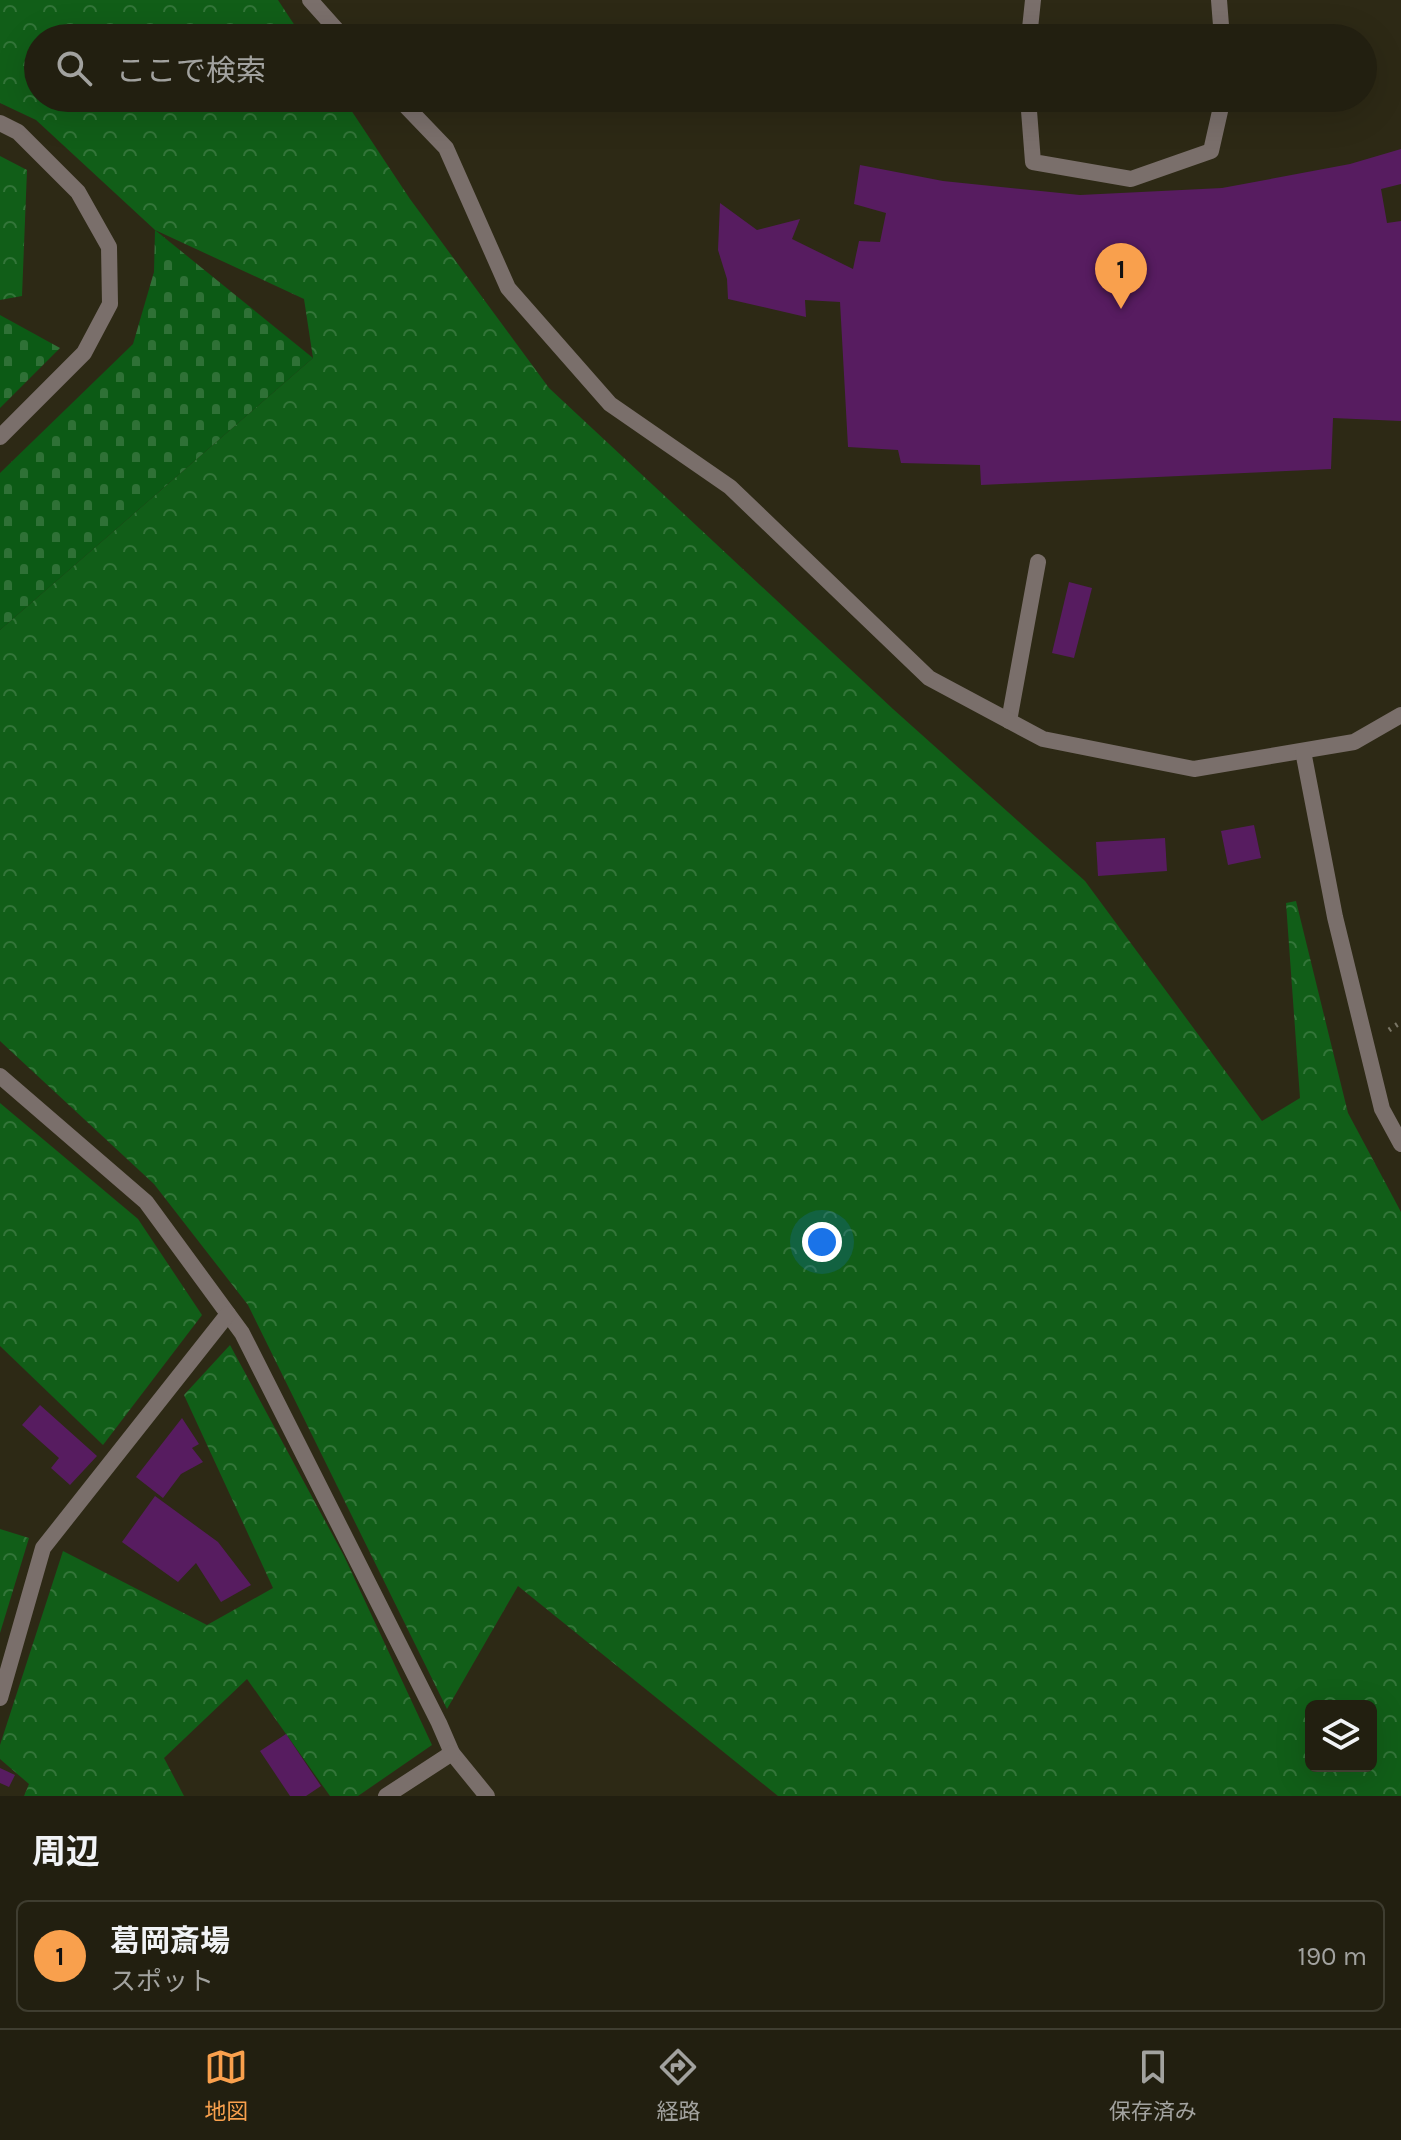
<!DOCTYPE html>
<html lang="ja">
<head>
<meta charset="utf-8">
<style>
	:root { --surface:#221f10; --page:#2a2719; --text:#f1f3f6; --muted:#a2a29f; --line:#3f3d30; --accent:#f9a04d }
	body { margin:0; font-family:Karla,"Noto Sans JP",sans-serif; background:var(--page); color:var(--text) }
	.controls { position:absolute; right:24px; bottom:24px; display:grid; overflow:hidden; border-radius:12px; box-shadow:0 8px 32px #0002 }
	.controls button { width:72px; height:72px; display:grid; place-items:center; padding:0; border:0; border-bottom:2px solid var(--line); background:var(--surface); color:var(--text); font:40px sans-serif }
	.you { position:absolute; left:822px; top:1242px; width:28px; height:28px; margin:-20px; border:6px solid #fff; border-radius:50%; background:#1a73e8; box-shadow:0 0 0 12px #1a73e833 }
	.badge { display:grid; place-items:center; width:52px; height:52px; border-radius:50%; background:var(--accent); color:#111; font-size:26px; font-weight:700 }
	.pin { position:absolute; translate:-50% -66px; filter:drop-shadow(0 2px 4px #0008) }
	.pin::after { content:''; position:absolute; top:42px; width:28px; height:24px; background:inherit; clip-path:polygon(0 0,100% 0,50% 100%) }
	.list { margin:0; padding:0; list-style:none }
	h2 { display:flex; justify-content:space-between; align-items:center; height:104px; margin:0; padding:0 32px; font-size:34px }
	h2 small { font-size:26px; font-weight:400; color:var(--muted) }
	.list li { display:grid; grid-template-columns:52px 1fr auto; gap:24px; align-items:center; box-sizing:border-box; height:112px; margin:0 16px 16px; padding:0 16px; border:2px solid var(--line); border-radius:12px }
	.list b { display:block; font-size:30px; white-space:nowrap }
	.list p { margin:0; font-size:26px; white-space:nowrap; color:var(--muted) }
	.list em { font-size:26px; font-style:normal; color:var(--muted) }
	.icon { flex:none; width:44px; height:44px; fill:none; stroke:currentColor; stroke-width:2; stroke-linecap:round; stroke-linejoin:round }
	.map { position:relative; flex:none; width:1401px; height:1796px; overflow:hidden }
	.search { position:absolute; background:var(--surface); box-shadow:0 8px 32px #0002; left:24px; right:24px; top:24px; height:88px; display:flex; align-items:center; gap:20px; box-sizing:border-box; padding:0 28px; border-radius:44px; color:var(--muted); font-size:30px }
	.sheet { height:232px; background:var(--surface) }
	nav { display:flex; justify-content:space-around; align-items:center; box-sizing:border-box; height:112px; border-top:2px solid var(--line); background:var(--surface); font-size:22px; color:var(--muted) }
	nav a { display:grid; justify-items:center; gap:4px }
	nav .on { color:var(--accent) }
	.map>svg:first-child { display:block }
	.forest { fill:url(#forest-crowns); fill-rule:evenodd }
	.cemetery { fill:url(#cemetery-stones) }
	.building { fill:#571c60 }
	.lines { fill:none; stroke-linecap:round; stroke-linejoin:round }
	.path { stroke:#797565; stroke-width:5; stroke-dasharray:2 6; stroke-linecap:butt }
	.lane { stroke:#7a6f6b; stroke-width:16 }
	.street { stroke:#7a6f6b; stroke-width:16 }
</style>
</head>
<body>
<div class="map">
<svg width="1401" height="1796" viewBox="0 0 1401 1796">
	<defs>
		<pattern id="forest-crowns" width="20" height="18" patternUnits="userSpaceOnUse" patternTransform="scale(2)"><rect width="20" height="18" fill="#115e18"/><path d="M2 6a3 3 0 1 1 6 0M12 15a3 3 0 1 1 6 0" fill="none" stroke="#337539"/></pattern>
		<pattern id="cemetery-stones" width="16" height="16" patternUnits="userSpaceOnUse" patternTransform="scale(2)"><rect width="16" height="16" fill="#0c5a15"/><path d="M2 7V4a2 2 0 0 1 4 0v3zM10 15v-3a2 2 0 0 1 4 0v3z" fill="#2f7136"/></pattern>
	</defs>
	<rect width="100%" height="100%" fill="#2d2915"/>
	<!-- forest -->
	<g class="forest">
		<path d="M 0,0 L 278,0 L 303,38 L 38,38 L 38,98 L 343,98 L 410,199 L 549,388 L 893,709 L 1085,881 L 1262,1121 L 1300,1098 L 1286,903 L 1296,901 L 1348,1113 L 1401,1212 L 1401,1796 L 778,1796 L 518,1586 L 447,1709 L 248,1305 L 154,1184 L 0,1041 L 0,630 L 313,358 L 304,299 L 155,230 L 36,120 L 0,103 ZM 1311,1706 L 1371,1706 L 1371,1766 L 1311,1766 Z"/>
		<path d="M 0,156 L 27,170 L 22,296 L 0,300 Z"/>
		<path d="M 0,1103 L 138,1219 L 202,1315 L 103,1445 L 0,1346 Z"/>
		<path d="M 230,1345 L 344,1556 L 432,1745 L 358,1796 L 330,1796 L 247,1679 L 164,1758 L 184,1796 L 24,1796 L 29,1784 L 0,1759 L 0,1745 L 63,1551 L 207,1625 L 273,1588 L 184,1395 Z"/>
		<path d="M 0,1529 L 29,1538 L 0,1633 Z"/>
	</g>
	<!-- cemetery -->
	<g class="cemetery">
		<path d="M 155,230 L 313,358 L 0,630 L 0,473 L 133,344 L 154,272 Z"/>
		<path d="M 0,315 L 60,348 L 0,408 Z"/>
	</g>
	<!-- building -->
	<g class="building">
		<path d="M 1401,149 L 1401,184 L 1381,189 L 1387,223 L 1401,221 L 1401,421 L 1333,418 L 1331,469 L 981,485 L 980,465 L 901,463 L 898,450 L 848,447 L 840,302 L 805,300 L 806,317 L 728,299 L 727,279 L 718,250 L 720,203 L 757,230 L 800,219 L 792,239 L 853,269 L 859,241 L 880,242 L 886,213 L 854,204 L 860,165 L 943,181 L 1080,195 L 1222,188 L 1350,164 Z"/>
		<path d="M 1069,582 L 1092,588 L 1074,658 L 1052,653 Z"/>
		<path d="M 1254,825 L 1261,858 L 1228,865 L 1221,831 Z"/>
		<path d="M 1165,838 L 1167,871 L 1098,876 L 1096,842 Z"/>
		<path d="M 40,1405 L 97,1456 L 70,1485 L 51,1468 L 59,1458 L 22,1425 Z"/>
		<path d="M 182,1418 L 199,1444 L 192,1448 L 203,1462 L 181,1474 L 163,1498 L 136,1477 Z"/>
		<path d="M 155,1496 L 218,1542 L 251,1585 L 221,1602 L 196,1563 L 178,1582 L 122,1542 Z"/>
		<path d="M 286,1734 L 321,1786 L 306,1796 L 290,1796 L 260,1751 Z"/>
		<path d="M 0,1768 L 15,1775 L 9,1787 L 0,1783 Z"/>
	</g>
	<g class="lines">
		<!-- path -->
		<path class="path" d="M 1389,1030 L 1401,1022"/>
		<!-- lane -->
		<g class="lane">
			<path d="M 1219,0 L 1222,38"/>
			<path d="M 1029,38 L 1033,0"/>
			<path d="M 1028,98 L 1033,162 L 1131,179 L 1211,151 L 1223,98"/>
			<path d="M 0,123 L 18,132 L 78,192 L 109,247 L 110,304 L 84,353 L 0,437"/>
			<path d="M 1009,721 L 1038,562"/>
			<path d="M 0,1076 L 146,1202 L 242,1333 L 439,1723 L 452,1753 L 487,1796"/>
			<path d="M 0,1698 L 43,1548 L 228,1314"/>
			<path d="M 386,1796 L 452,1753"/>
		</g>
		<!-- street -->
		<g class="street">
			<path d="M 310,0 L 344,38"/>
			<path d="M 398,98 L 446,148 L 508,288 L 610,404 L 730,487 L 929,678 L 1043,739 L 1194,769 L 1354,742 L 1401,715"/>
			<path d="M 1303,751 L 1335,917 L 1382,1109 L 1401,1144"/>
		</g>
	</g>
</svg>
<div class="controls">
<button><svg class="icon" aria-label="layers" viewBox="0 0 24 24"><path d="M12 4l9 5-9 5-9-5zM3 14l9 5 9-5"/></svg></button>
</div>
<div class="you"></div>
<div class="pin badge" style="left:1121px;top:309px">1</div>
<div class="search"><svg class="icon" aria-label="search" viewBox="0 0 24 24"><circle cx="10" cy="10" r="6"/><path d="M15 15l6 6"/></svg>ここで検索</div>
</div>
<section class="sheet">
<h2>周辺<small></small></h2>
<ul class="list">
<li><span class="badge">1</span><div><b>葛岡斎場</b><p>スポット</p></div><em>190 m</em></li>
</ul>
</section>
<nav>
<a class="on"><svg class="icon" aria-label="map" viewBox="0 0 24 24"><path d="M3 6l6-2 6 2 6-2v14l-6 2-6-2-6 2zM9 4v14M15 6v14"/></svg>地図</a>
<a><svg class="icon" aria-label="directions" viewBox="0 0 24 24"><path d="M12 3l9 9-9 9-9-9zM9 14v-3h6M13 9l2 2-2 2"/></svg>経路</a>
<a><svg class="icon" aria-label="saved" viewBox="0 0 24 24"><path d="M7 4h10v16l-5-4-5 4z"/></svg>保存済み</a>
</nav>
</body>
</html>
